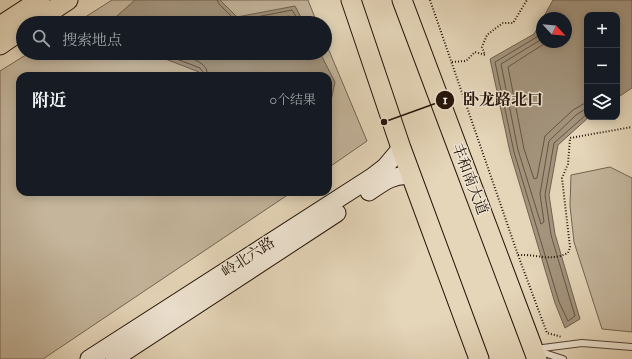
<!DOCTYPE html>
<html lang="zh">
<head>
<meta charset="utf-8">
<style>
	:root { --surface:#171b24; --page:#20242c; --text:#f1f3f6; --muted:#9ea1a6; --line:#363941 }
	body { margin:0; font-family:"IM FELL Great Primer","Noto Serif SC",serif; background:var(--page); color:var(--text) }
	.controls { position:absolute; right:12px; top:12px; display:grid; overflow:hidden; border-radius:8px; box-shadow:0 2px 10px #0003 }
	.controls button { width:36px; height:36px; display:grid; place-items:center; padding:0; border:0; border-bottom:1px solid var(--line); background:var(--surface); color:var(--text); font:20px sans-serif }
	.compass { position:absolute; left:536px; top:12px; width:36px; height:36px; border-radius:50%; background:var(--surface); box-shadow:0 2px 10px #0003; rotate:116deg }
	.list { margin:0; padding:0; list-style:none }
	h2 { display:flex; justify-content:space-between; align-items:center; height:52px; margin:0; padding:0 16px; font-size:17px }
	h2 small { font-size:13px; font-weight:400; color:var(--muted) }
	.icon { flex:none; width:22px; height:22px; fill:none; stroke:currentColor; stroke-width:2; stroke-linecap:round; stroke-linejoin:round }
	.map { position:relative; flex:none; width:632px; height:359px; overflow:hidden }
	.search { position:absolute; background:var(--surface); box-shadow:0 2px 10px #0003; left:16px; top:16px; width:316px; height:44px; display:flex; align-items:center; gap:10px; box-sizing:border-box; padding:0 14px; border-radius:22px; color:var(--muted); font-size:15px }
	.panel { position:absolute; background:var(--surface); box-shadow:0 2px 10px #0003; left:16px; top:72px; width:316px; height:124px; border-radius:12px }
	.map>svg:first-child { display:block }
	.green { fill:#c4b59b; stroke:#746452 }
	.water { fill:#a3947d; stroke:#70604e }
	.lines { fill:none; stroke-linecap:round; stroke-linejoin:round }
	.shore { stroke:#645442; stroke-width:1 }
	.lane-casing { stroke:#544434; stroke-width:8 }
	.secondary-casing { stroke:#241308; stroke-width:19 }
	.primary-casing { stroke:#241308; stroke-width:21 }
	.path { stroke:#241308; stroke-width:2; stroke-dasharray:1 2; stroke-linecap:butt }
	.lane { stroke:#eee4d2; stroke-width:6 }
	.secondary { stroke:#eee4d2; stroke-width:17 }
	.primary { stroke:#e5d6b9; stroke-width:19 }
	.labels { text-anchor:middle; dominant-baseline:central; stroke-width:3; stroke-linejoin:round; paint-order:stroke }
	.street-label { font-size:15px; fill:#241308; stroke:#eee4d2 }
	.leader { fill:none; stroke:#241308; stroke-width:1.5 }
	.callout-dot { fill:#241308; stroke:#eee4d2; stroke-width:1.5 }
	.mark-label { font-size:12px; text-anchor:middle; font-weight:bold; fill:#fff }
	.callout-label { font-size:16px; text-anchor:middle; font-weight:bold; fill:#241308; stroke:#eee4d2; stroke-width:3; stroke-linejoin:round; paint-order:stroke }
</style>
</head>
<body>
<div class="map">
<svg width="632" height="359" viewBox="0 0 632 359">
	<rect width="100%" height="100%" fill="#e5d6b9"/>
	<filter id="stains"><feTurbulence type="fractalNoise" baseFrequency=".005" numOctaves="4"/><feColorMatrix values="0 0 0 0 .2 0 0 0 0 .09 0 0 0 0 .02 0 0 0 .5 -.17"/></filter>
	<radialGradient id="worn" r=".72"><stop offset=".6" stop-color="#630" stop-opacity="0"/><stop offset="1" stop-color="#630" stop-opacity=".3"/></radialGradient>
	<!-- green -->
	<g class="green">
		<path d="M 112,0 L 308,0 L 317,23 L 76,23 Z"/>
		<path d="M 325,41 L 367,141 L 328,168 L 328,76 L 20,76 L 20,192 L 292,192 L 43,359 L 0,359 L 0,71 L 29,53 L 325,53 Z"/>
		<path d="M 610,167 L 632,178 L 632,332 L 602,329 L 574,242 L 570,206 L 571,175 Z"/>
	</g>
	<!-- water -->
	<g class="water">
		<path d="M 135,0 L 220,0 L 237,17 L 295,6 L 304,23 L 109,23 Z"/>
		<path d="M 553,0 L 632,0 L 632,88 L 617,98 L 617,15 L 587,15 L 587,117 L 589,117 L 558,145 L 549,195 L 555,234 L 580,319 L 565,328 L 555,303 L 510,152 L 490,59 L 534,34 L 542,20 L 542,42 L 566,42 L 566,18 L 543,18 Z"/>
		<path d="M 150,53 L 320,53 L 335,82 L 328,115 L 328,76 L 198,76 L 199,72 Z"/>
	</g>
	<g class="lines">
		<!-- shore -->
		<g class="shore">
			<path d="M 217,0 L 219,4 L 236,21 L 292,10 L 300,23"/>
			<path d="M 254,23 L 289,16 L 294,23"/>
			<path d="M 542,29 L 537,37 L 495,62 L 514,152 L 559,302 L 568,321 L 575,316 L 551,235 L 545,195 L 554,143 L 587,114"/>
			<path d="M 542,39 L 501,64 L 518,150 L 541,224 L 544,222 L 540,194 L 549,141 L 576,115 L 587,108"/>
			<path d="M 547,42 L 508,67 L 524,149 L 534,179 L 537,178 L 545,136 L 573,110 L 587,102"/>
			<path d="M 161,53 L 200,68 L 203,72 L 202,76"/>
			<path d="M 175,53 C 186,57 210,61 207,76"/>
		</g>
		<defs>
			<g id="lane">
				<path d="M 535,349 L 582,343 L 632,347"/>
				<path d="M 538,351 L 563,359"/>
			</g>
			<g id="secondary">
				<path d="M 369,192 C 382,183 395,173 411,176"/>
				<path d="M 89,359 L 372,177 L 385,167 L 401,148"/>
				<path d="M 114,359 L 337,213"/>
			</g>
			<g id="primary">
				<path d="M 351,0 L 401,148 L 479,359"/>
				<path d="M 402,0 L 537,359"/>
				<path d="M 33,23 L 68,0"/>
				<path d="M 0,26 L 40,0"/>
				<path d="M 0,45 L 23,29"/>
			</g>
		</defs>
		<!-- lane casing -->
		<use href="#lane" class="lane-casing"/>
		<!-- secondary casing -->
		<use href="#secondary" class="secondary-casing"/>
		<!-- primary casing -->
		<use href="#primary" class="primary-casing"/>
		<!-- path -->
		<g class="path">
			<path d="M 430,0 L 518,255 L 547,333 L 562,337"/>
			<path d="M 452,62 L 466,61 L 475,52 L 485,55 L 482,47 L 487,35 L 496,28 L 503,23 L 513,23 L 527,0"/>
			<path d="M 518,255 C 539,254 548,262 568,253 L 570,247 L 562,178 L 568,164 L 570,138 L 632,127"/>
		</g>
		<!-- lane -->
		<use href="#lane" class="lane"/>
		<!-- secondary -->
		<use href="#secondary" class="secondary"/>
		<!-- primary -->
		<use href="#primary" class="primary"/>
	</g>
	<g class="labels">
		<!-- street labels -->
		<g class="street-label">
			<text transform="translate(470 179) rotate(69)">丰和南大道</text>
			<text transform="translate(248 257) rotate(-33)">岭北六路</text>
		</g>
	</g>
	<!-- callouts -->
	<path class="leader" d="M384 122L445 100"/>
	<g class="callout-dot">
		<circle cx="384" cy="122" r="4"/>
		<circle cx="445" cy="100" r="10"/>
	</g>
	<g class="mark-label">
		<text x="445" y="104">1</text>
	</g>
	<g class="callout-label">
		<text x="503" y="105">卧龙路北口</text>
	</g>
	<rect width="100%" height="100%" filter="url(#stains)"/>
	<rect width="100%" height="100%" fill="url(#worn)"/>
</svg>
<div class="controls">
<button>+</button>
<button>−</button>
<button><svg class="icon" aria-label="layers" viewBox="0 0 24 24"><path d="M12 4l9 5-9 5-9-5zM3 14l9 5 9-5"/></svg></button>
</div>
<svg class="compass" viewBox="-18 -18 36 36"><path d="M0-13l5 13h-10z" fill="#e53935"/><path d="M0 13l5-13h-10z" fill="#9ea1a6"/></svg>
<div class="search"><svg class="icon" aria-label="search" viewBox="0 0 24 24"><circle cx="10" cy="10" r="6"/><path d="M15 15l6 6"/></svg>搜索地点</div>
<section class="panel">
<h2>附近<small>0个结果</small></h2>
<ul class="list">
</ul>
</section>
</div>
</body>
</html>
